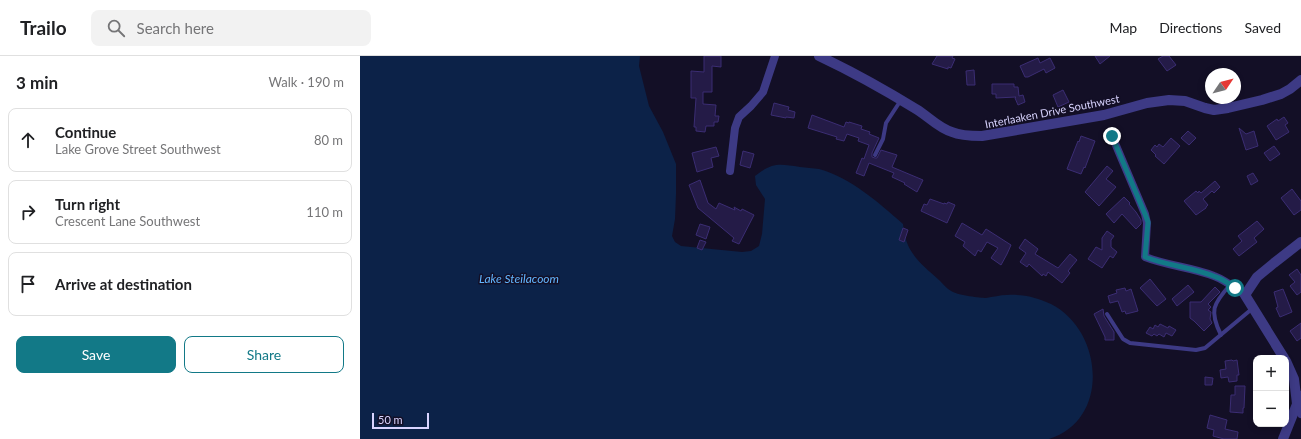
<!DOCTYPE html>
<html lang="en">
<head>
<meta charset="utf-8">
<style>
	:root { --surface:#fff; --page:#f2f2f2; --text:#202124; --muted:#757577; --line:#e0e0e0; --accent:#127987 }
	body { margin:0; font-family:Lato,sans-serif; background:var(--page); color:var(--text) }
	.controls { position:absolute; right:12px; bottom:12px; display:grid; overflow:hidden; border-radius:8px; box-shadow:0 2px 6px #0003 }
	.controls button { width:36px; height:36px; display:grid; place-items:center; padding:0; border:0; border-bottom:1px solid var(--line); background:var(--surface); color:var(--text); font:20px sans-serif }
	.compass { position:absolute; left:845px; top:12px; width:36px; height:36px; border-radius:50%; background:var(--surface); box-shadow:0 2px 6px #0003; rotate:55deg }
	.scale { position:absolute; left:12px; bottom:10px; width:57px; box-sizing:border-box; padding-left:4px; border:2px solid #d9d4ff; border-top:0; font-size:11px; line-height:14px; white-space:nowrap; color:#d9d4ff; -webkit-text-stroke:3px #130f26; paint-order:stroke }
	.stop { position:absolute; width:12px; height:12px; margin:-9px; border:3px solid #127987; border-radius:50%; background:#fff }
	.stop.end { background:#127987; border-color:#fff; box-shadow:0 1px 4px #0008 }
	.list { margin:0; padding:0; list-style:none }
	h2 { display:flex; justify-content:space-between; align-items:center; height:52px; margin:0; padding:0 16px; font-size:17px }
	h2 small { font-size:13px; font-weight:400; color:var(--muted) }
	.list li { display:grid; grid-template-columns:26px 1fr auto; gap:12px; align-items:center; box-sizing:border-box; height:64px; margin:0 8px 8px; padding:0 8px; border:1px solid var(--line); border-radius:8px }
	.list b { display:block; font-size:15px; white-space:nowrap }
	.list p { margin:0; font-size:13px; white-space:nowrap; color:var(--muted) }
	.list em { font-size:13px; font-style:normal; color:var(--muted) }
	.actions { display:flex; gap:8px; padding:12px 16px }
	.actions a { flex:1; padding:9px 0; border:1px solid var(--accent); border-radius:8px; text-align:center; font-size:14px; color:var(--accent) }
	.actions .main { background:var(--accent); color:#fff }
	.icon { flex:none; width:22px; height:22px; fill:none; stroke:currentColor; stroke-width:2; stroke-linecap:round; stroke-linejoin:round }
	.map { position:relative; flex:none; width:941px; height:383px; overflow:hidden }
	header { display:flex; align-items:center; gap:24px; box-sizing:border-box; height:56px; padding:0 20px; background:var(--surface); border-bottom:1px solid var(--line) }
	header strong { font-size:19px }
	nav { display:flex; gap:22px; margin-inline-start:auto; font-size:14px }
	.search { width:280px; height:36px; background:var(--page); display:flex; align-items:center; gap:10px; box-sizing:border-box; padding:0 14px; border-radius:8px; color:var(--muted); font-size:15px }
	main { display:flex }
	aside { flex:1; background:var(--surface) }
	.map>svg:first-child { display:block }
	.water { fill:#0c2248 }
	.building { fill:#241b47; stroke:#3b2d73 }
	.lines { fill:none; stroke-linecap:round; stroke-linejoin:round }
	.service { stroke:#3d3a85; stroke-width:4 }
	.minor { stroke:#3d3a85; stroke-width:8 }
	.tertiary { stroke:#3d3a85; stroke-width:10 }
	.route { stroke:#127987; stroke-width:5 }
	.labels { text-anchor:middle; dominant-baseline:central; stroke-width:3; stroke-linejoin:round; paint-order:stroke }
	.street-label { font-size:11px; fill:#d9d4ff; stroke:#130f26 }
	.water-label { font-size:12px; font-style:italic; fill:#62b6ff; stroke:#130f26 }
</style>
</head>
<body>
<header>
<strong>Trailo</strong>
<div class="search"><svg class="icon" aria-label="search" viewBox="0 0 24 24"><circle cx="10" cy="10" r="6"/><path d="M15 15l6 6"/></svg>Search here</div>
<nav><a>Map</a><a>Directions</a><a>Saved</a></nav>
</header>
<main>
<aside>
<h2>3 min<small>Walk · 190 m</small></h2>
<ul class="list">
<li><svg class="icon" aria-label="ahead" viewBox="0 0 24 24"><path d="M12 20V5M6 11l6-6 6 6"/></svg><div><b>Continue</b><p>Lake Grove Street Southwest</p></div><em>80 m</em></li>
<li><svg class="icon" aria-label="right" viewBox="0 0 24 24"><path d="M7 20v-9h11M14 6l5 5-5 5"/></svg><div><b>Turn right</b><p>Crescent Lane Southwest</p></div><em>110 m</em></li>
<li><svg class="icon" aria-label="arrive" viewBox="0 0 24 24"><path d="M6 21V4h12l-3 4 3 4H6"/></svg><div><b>Arrive at destination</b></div></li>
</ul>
<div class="actions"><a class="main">Save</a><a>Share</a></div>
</aside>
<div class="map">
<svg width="941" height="383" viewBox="0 0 941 383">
	<rect width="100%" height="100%" fill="#130f26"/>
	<!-- water -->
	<path class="water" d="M 0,0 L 280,0 L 279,10 L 289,50 L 303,76 L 316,108 L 316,138 L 315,163 L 312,180 L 315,186 L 321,190 L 382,196 L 391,195 L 399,190 L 402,178 L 405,143 L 396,129 L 395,120 C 413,106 419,108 440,111 C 446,112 453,112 459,113 C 491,122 518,146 543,168 C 545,196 560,207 579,224 C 583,228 588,234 593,236 C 598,239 621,242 626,242 C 633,241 640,239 647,239 C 662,238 677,241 691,248 C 743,274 751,364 689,383 L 0,383 Z"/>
	<!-- building -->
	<g class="building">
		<path d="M 344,0 L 361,0 L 361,11 L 352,10 L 352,36 L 343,36 L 343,48 L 356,49 L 355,60 L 359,60 L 358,66 L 354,66 L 354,70 L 346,70 L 345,76 L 336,75 L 336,71 L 334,71 L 336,42 L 331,42 L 331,15 L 344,16 Z"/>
		<path d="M 577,0 L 593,0 L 592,2 L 595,3 L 591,12 L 588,11 L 588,13 L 572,8 Z"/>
		<path d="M 735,0 L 750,0 L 740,8 Z"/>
		<path d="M 803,0 L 809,0 L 816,9 L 807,15 L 798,3 Z"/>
		<path d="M 678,2 L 680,7 L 690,2 L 695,12 L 686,17 L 684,13 L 668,21 L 665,21 L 660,10 Z"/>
		<path d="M 614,14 L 615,29 L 607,29 L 606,15 Z"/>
		<path d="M 632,28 L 654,28 L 654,31 L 658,31 L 659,40 L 663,39 L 665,46 L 658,49 L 655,42 L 656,41 L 636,42 L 636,38 L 632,38 Z"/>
		<path d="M 703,34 L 709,46 L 698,51 L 693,39 Z"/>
		<path d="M 414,47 L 429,51 L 428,54 L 435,56 L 434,62 L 426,61 L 426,62 L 411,59 Z"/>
		<path d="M 452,59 L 484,71 L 486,66 L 489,67 L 489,66 L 502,70 L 501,73 L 510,76 L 509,78 L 519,82 L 512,97 L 512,101 L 515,102 L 517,102 L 521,94 L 537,99 L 532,111 L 563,124 L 557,136 L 544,128 L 545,127 L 532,121 L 534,117 L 509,107 L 504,120 L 496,117 L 502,102 L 504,103 L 509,89 L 498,85 L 499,82 L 487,78 L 484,85 L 476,83 L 477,81 L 448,72 Z"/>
		<path d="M 924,61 L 928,67 L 925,69 L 929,76 L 916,84 L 907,70 L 917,63 L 918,65 Z"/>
		<path d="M 879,72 L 886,78 L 894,75 L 898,90 L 886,94 Z"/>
		<path d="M 828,75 L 836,82 L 829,89 L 821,82 Z"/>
		<path d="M 721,80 L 735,85 L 725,112 L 724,111 L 721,118 L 707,113 L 718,85 L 719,86 Z"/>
		<path d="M 811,82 L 820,90 L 804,108 L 795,100 L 796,99 L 791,94 L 795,89 L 797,91 L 799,88 L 803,91 Z"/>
		<path d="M 914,90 L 920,98 L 910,105 L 904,97 Z"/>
		<path d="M 356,91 L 359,100 L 351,102 L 353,111 L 337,116 L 332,97 Z"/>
		<path d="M 383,95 L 394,98 L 390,112 L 380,109 Z"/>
		<path d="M 747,110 L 753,115 L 746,123 L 756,131 L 739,150 L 725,136 Z"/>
		<path d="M 893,117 L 898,125 L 891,129 L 887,120 Z"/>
		<path d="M 340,124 L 348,147 L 356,153 L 359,147 L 375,154 L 374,151 L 381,155 L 382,153 L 394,159 L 379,188 L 372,185 L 374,182 L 338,152 L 329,129 Z"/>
		<path d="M 855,125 L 860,131 L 854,137 L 852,135 L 843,143 L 848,149 L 846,151 L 846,152 L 836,159 L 824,145 L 836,135 L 838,137 L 839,135 L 841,137 Z"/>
		<path d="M 932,133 L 941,145 L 941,154 L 934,159 L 921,142 Z"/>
		<path d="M 764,141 L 770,147 L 769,148 L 776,156 L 781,164 L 781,168 L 776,173 L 762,158 L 754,167 L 746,158 Z"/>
		<path d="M 570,143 L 584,148 L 584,147 L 587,148 L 588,146 L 595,149 L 587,167 L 561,155 L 564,148 L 567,149 Z"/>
		<path d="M 897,165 L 904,173 L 894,182 L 897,186 L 879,200 L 873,193 L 882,185 L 878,180 Z"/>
		<path d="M 602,167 L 622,179 L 626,173 L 651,189 L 647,198 L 641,209 L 631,202 L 638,192 L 627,186 L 621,196 L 618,194 L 615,200 L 603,190 L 605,186 L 595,180 Z"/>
		<path d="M 340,168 L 350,171 L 346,183 L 336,179 Z"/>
		<path d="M 543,172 L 548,174 L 544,186 L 539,184 Z"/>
		<path d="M 747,175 L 754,180 L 751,184 L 751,191 L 757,196 L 753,202 L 750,200 L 742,212 L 728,203 L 736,191 L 742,194 L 742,182 Z"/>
		<path d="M 665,183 L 678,193 L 675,198 L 698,212 L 710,198 L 717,204 L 708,215 L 710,217 L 702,227 L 688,216 L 686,220 L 683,218 L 682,220 L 669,208 L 667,211 L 660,206 L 666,197 L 659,192 Z"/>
		<path d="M 340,184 L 346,186 L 342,194 L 337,192 Z"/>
		<path d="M 937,213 L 941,219 L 941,236 L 937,239 L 930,230 L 935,226 L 929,219 Z"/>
		<path d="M 790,223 L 806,243 L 797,250 L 780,232 Z"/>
		<path d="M 828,229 L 834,236 L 817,250 L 812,243 Z"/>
		<path d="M 855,231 L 860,236 L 848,248 L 851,251 L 848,254 L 851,256 L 850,263 L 852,267 L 844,275 L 834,265 L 830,262 L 830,246 L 841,246 Z"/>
		<path d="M 765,232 L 766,235 L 771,233 L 778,255 L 766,258 L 765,255 L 762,256 L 758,245 L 750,247 L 748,240 L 757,237 L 756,234 Z"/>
		<path d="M 923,233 L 932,256 L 920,261 L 916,252 L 918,251 L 914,236 Z"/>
		<path d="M 743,253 L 744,260 L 754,276 L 754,284 L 745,284 L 745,281 L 734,258 Z"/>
		<path d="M 941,267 L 941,282 L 937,285 L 930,275 Z"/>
		<path d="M 800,268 L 808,272 L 809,270 L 816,274 L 812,280 L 806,277 L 804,281 L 799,278 L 797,280 L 794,278 L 792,280 L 786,277 L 790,271 L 793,273 L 795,269 L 798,271 Z"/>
		<path d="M 872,304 L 873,305 L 877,304 L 879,319 L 877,319 L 877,325 L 869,326 L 868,321 L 861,322 L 860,314 L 866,313 L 865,305 Z"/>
		<path d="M 845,321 L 853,322 L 852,329 L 845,329 Z"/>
		<path d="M 875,330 L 885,330 L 884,352 L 883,352 L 883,357 L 870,356 L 871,339 L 875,339 Z"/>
		<path d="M 850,359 L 867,364 L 865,373 L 878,376 L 877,383 L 864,383 L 853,380 L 854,374 L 847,372 Z"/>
	</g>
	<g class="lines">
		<!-- service -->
		<g class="service">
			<path d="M 515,99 L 523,83 L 526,67 L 541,44"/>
			<path d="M 747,258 L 763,283 L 770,287 L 836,294 L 845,292 L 893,252"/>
			<path d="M 861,279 C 849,255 853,248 870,229"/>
		</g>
		<!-- minor -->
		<g class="minor">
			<path d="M 752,80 L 785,158 L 787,167 L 785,201 C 808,210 831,211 854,220 C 865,224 875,232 885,239"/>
			<path d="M 370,115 L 375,72 L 379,61 L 391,50 L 403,36 L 415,0"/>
			<path d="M 941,339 L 937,348 L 941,358"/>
		</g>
		<!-- tertiary -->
		<g class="tertiary">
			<path d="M 459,0 C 493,16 525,34 556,53 C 568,60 578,72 592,76 C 601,80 612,80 622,80 L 744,59 L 787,47 L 809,44 L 825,45 L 845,52 L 854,54 L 868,52 L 902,44 L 921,38 L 930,33 L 941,24"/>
			<path d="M 924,302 L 885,239 L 897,221 L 914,207 L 941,186"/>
			<path d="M 923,383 L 937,348 L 934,323 L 926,305"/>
		</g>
	</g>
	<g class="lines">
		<!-- route -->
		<path class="route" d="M 752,80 L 785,158 L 788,166 L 785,201 C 808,210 833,211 856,221 C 863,223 869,228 875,232"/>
	</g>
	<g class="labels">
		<!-- street labels -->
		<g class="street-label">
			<text transform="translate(692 55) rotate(-11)">Interlaaken Drive Southwest</text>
		</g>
		<!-- water labels -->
		<g class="water-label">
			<text x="159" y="222">Lake Steilacoom</text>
		</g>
	</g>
</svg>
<div class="controls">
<button>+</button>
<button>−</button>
</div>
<svg class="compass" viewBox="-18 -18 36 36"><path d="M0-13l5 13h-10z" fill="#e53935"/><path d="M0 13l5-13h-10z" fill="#757577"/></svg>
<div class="scale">50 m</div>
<div class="stop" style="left:875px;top:232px"></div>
<div class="stop end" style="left:752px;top:80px"></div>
</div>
</main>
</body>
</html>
